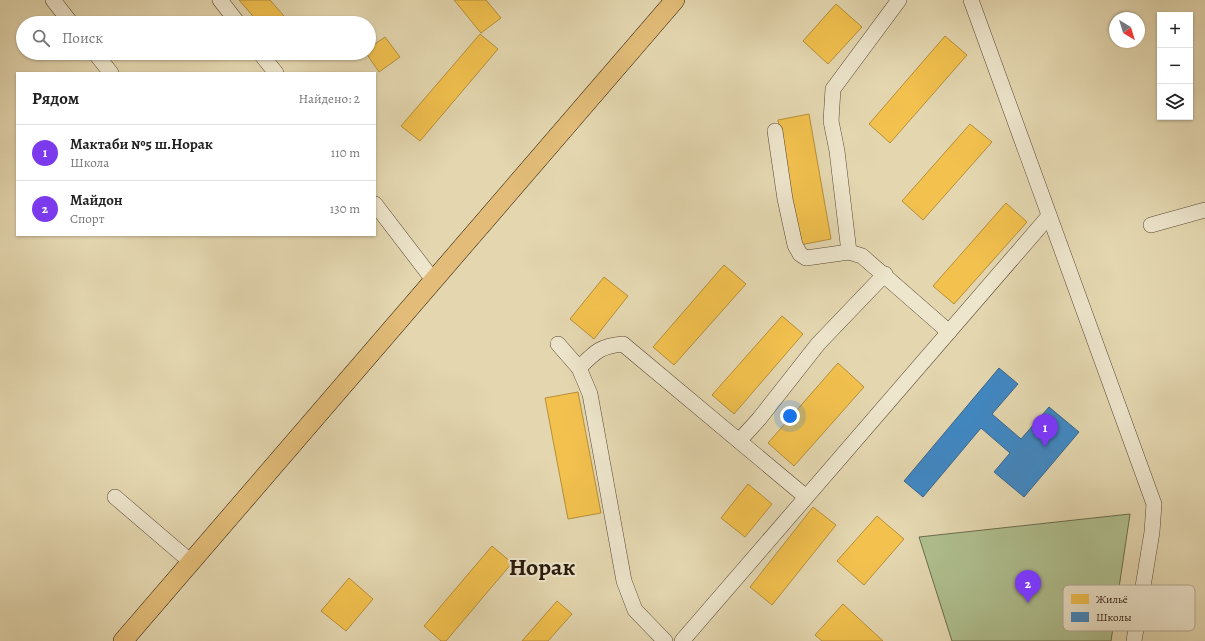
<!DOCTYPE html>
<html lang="ru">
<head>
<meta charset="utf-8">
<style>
	:root { --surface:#fff; --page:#f6f6f6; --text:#222; --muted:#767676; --line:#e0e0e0; --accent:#7c3aed }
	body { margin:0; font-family:Alegreya,serif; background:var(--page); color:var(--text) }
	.controls { position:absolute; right:12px; top:12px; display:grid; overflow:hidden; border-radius:0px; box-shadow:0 1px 3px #0004 }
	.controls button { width:36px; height:36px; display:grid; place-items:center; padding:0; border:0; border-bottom:1px solid var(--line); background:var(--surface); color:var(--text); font:20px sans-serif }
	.compass { position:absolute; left:1109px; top:12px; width:36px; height:36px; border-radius:50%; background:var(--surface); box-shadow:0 1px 3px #0004; rotate:142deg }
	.you { position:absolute; left:790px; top:416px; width:14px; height:14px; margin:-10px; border:3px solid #fff; border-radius:50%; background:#1a73e8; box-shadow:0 0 0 6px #1a73e833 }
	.badge { display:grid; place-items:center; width:26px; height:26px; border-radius:50%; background:var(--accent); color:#fff; font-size:13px; font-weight:700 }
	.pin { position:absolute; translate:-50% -33px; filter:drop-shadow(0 1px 2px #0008) }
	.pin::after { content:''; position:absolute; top:21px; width:14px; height:12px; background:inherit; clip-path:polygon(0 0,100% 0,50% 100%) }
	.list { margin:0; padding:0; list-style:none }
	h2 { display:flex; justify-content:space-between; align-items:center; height:52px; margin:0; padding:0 16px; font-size:17px }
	h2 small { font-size:13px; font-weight:400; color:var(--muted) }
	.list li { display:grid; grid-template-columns:26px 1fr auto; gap:12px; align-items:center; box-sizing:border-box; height:56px; padding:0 16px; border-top:1px solid var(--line) }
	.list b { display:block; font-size:15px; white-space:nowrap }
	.list p { margin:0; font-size:13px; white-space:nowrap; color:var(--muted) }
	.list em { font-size:13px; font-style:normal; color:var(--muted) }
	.icon { flex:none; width:22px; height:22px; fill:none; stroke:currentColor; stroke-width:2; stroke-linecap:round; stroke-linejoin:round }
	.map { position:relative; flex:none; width:1205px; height:641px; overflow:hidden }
	.search { position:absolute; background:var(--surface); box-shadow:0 1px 3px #0004; left:16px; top:16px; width:360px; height:44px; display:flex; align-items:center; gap:10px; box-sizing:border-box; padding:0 14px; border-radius:22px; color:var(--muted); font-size:15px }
	.panel { position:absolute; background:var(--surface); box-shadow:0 1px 3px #0004; left:16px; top:72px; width:360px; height:164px; border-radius:0px }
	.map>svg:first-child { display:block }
	.green { fill:#afbf8f; stroke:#6c6c4c }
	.homes { fill:#f2c14e; stroke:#b68f3a }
	.schools { fill:#3f88c5; stroke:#38678d }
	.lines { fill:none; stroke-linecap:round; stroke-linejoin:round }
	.minor-casing { stroke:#584834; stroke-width:16 }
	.major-casing { stroke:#29190a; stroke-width:20 }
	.minor { stroke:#ede5cc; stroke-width:15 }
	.major { stroke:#e2bc78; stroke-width:19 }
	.labels { text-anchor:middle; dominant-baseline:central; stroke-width:4; stroke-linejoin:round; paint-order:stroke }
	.town-label { font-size:24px; font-weight:bold; fill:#29190a; stroke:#ede5cc }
	.key { fill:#ede5cc; stroke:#b2a892; stroke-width:1 }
	.key-label { font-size:11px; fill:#29190a }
</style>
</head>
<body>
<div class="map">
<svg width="1205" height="641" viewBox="0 0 1205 641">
	<rect width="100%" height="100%" fill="#e4d7b0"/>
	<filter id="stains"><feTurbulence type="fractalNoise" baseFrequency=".005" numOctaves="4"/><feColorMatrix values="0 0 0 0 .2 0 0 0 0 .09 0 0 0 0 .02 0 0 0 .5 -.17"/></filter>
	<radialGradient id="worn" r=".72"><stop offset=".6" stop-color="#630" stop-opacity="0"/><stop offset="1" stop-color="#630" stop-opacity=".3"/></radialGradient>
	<!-- green -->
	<path class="green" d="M 1130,514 L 1111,641 L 952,641 L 919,537 Z"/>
	<!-- homes -->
	<g class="homes">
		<path d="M 239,0 L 270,0 L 290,23 L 259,23 Z"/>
		<path d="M 454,0 L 486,0 L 501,18 L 481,33 Z"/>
		<path d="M 836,4 L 862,27 L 828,64 L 803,41 Z"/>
		<path d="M 480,34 L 498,49 L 420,141 L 401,126 Z"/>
		<path d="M 945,36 L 967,55 L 890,143 L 869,124 Z"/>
		<path d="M 385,37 L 400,57 L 379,72 L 366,53 L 369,53 L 369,48 Z"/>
		<path d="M 285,53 L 300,53 L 292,60 Z"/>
		<path d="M 809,114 L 831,239 L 800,245 L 778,120 Z"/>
		<path d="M 970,124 L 992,142 L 923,220 L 902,201 Z"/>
		<path d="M 1006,203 L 1027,222 L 954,304 L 933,286 Z"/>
		<path d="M 724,265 L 746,284 L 674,365 L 653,347 Z"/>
		<path d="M 604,277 L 628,296 L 594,339 L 570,319 Z"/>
		<path d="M 782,316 L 803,334 L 734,414 L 712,395 Z"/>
		<path d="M 838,363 L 864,387 L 794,466 L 768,443 Z"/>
		<path d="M 578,392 L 601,513 L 568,519 L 545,398 Z"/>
		<path d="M 748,484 L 772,504 L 745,537 L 721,518 Z"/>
		<path d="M 813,507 L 836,525 L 772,605 L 750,587 Z"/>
		<path d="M 877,516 L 904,539 L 864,585 L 837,561 Z"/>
		<path d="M 492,546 L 512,563 L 446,641 L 441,641 L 424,626 Z"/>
		<path d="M 349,578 L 373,599 L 346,631 L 321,611 Z"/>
		<path d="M 557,601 L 572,614 L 548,641 L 522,641 Z"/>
		<path d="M 843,604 L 883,641 L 822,641 L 815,635 Z"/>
	</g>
	<!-- schools -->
	<path class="schools" d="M 999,368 L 1018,384 L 992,414 L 1021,439 L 1049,407 L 1079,432 L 1024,497 L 994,472 L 1010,453 L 981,428 L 923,497 L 904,481 Z"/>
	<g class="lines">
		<defs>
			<g id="minor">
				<path d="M 53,0 L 71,23"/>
				<path d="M 220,0 L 238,23"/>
				<path d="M 971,0 L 1154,504 L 1152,532 L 1134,641"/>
				<path d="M 95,53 L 111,73"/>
				<path d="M 260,53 L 276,73"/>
				<path d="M 775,131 L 785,199 L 795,245 L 800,254 L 806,258 L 849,252 L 862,256 L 949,332"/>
				<path d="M 375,204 L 434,281"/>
				<path d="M 1151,225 L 1205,210"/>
				<path d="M 849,252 L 837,151 L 831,121 L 833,89 L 899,0"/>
				<path d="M 558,344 L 579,368 L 590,394 L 624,581 L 635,610 L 665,641"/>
				<path d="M 579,368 C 595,352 600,346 623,344 L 806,497"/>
				<path d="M 739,441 L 759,419 L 818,344 L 885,274"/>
				<path d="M 115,497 L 191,562"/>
				<path d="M 682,641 L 1049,216"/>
			</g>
			<path id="major" d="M 123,641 L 675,0"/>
		</defs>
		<!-- minor casing -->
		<use href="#minor" class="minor-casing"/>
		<!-- major casing -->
		<use href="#major" class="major-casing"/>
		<!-- minor -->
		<use href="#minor" class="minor"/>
		<!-- major -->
		<use href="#major" class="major"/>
	</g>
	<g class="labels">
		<!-- town labels -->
		<g class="town-label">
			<text x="542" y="567">Норак</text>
		</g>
	</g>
	<!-- legend -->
	<rect x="1063" y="585" width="132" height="46" rx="6" class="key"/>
	<rect x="1071" y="594" width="18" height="10" fill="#f2c14e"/>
	<rect x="1071" y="612" width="18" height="10" fill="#3f88c5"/>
	<g class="key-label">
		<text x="1096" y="603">Жильё</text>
		<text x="1096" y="621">Школы</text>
	</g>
	<rect width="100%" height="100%" filter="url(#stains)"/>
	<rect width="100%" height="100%" fill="url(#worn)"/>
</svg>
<div class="controls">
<button>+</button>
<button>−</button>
<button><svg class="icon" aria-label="layers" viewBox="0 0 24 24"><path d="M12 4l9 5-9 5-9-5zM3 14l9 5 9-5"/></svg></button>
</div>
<svg class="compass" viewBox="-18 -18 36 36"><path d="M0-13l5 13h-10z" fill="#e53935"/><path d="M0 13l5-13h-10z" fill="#767676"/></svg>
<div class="you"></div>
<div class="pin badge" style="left:1045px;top:447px">1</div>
<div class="pin badge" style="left:1028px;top:603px">2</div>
<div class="search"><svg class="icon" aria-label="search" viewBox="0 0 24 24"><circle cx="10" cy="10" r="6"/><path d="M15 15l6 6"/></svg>Поиск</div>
<section class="panel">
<h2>Рядом<small>Найдено: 2</small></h2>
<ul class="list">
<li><span class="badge">1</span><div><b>Мактаби №5 ш.Норак</b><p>Школа</p></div><em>110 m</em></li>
<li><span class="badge">2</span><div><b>Майдон</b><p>Спорт</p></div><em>130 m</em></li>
</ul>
</section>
</div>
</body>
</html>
